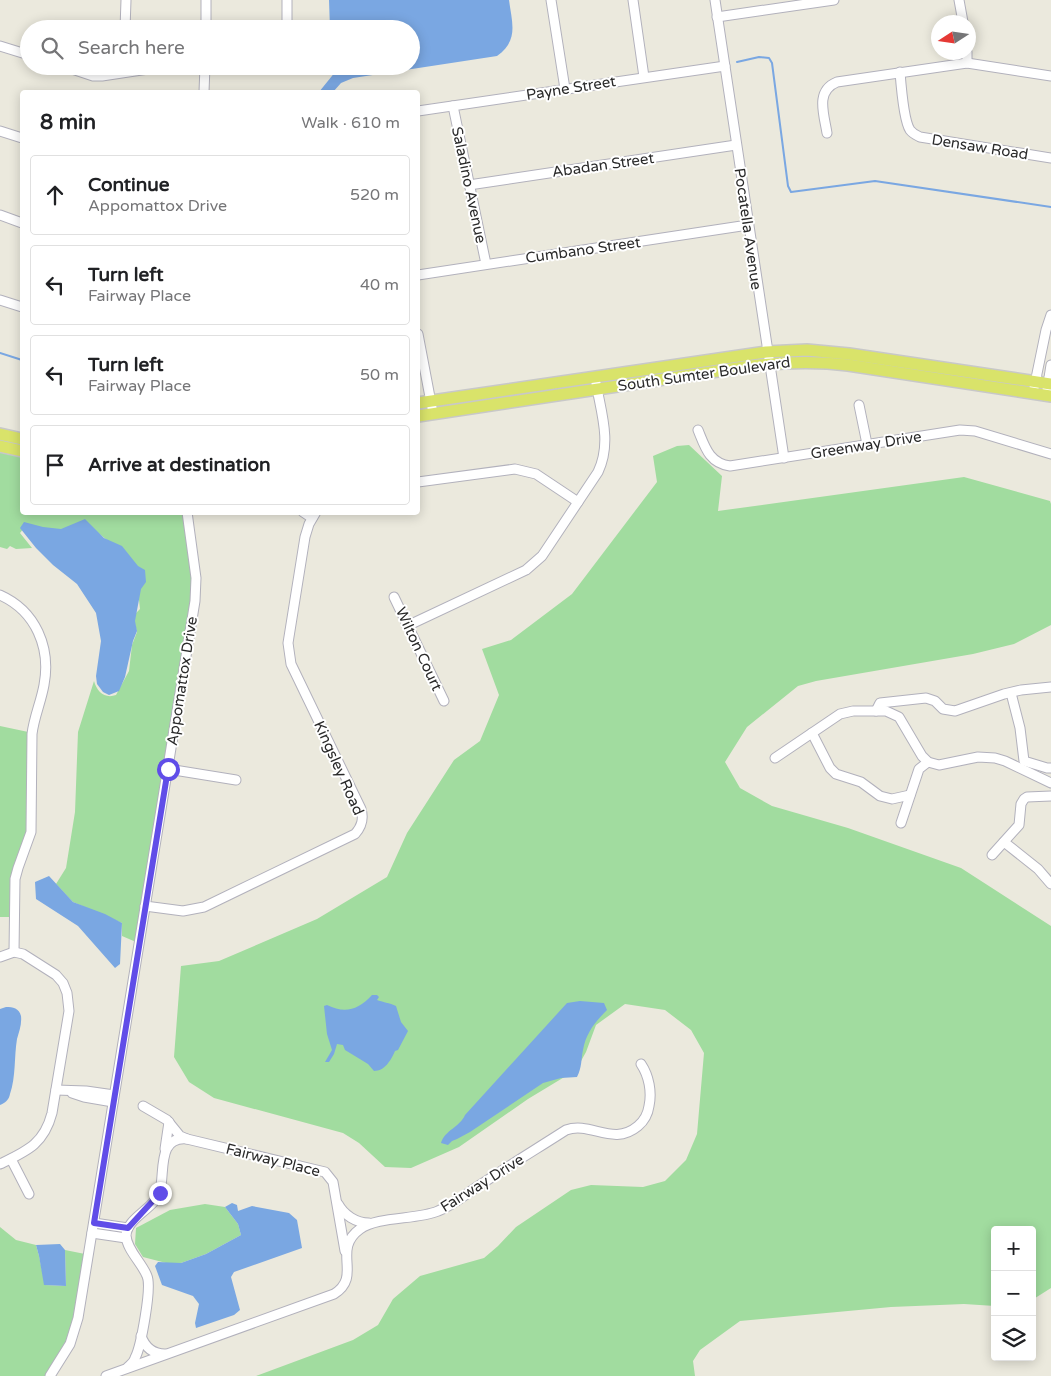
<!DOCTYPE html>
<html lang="en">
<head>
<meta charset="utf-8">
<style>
	:root { --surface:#fff; --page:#f2f2f2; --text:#202124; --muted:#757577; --line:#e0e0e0 }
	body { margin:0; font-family:"Varela Round",sans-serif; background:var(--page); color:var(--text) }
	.controls { position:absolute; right:15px; bottom:15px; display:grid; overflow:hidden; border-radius:5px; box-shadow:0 2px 12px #0003 }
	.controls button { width:45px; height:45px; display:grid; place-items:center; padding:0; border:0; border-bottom:1px solid var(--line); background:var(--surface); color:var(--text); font:25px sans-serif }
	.compass { position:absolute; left:931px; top:15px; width:45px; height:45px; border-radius:50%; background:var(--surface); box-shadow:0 2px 12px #0003; rotate:258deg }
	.stop { position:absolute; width:15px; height:15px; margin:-11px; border:4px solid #604de8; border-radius:50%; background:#fff }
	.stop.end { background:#604de8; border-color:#fff; box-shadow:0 1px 5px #0008 }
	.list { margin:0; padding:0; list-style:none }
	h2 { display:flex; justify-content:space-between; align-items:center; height:65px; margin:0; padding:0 20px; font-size:21px }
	h2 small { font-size:16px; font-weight:400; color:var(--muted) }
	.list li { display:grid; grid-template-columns:32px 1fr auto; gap:15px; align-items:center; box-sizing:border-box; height:80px; margin:0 10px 10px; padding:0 10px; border:1px solid var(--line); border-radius:5px }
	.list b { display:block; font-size:19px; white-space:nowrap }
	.list p { margin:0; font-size:16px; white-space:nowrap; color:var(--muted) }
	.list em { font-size:16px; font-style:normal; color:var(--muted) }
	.icon { flex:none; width:28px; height:28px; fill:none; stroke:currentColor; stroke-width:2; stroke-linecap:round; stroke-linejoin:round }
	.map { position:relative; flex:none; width:1051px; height:1376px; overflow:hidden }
	.search { position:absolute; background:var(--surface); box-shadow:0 2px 12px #0003; left:20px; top:20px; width:400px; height:55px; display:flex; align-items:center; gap:12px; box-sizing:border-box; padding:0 18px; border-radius:28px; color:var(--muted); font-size:19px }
	.panel { position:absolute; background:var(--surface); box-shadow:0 2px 12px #0003; left:20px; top:90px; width:400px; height:425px; border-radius:5px }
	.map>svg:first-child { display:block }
	.green { fill:#a1dc9f }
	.water { fill:#7aa7e2 }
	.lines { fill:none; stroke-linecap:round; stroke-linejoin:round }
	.stream { stroke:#7aa7e2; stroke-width:2 }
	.minor-casing { stroke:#b2b1bc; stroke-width:11 }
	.major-casing { stroke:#c8c8c8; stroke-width:14 }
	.minor { stroke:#fff; stroke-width:9 }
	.major { stroke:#d9e36a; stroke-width:11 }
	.route { stroke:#604de8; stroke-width:6 }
	.labels { text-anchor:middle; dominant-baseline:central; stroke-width:4; stroke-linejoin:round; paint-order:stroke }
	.street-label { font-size:15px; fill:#2a2a2a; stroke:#fff }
</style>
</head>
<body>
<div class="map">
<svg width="1051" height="1376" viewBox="0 0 1051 1376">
	<rect width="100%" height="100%" fill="#ebe9dd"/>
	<!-- green -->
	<g class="green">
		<path d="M 689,445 L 722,476 L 718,511 L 964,477 L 1050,501 L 1051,504 L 1051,625 L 1014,644 L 973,654 L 816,681 L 798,686 L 747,727 L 725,762 L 740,788 L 772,806 L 848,828 L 961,868 L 1051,926 L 1051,1288 L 1032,1300 L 1032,1230 L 995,1230 L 995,1306 L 964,1304 L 891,1307 L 740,1321 L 700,1350 L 693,1361 L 695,1376 L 256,1376 L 353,1340 L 378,1325 L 393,1299 L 420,1276 L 484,1258 L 498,1246 L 516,1227 L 571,1190 L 591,1185 L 643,1187 L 665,1181 L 686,1160 L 697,1134 L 704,1053 L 691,1030 L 665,1010 L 625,1004 L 596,1025 L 586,1052 L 576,1070 L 528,1099 L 459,1147 L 411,1168 L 385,1167 L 359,1143 L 343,1133 L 214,1098 L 189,1082 L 174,1057 L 181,966 L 219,961 L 317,919 L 387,877 L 407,833 L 454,760 L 480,741 L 499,695 L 482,649 L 511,640 L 572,594 L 657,482 L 653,456 L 677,446 Z"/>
		<path d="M 0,450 L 22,455 L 22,512 L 183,513 L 193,589 L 136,942 L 122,936 L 122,923 L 73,902 L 56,884 L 66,868 L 75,812 L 78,732 L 94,681 C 97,692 105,699 116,695 L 129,671 L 132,645 L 137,632 L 133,616 L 140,609 L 138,591 L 107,540 L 87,524 L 70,530 L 24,528 L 20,533 L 32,548 L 16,549 L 10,546 L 7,549 L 0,547 Z"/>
		<path d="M 0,726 L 33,733 L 31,826 L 17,872 L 14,917 L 0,917 Z"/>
		<path d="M 205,1204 L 225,1207 L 238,1224 L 241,1235 L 206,1254 L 181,1263 L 170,1264 L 143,1257 L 135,1244 L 136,1228 L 170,1210 Z"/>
		<path d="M 0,1227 L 16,1240 L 36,1245 L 39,1256 L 45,1285 L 66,1286 L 65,1250 L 85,1254 L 75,1318 L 67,1343 L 46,1376 L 0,1376 Z"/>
	</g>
	<!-- water -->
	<g class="water">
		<path d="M 329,0 L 509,0 C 512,23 519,40 497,56 L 353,78 L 341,83 L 333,92 L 319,92 L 340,66 L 411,66 L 411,29 L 330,29 Z"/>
		<path d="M 85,519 L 104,538 L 122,546 L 138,566 L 145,570 L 146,582 L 141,589 L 135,621 L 137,631 L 133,641 L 125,677 L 119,691 L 109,695 L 103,692 L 97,684 L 96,676 L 101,641 L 96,613 L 77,584 L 53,565 L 36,548 L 20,528 L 24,522 L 43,527 L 61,529 Z"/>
		<path d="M 49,876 L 73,902 L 105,914 L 122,923 L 120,964 L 115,968 L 78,926 L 36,899 L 35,882 Z"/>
		<path d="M 372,995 L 377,995 L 379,997 L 377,1000 C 382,1002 390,1003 396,1006 L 401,1022 L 408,1031 L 398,1050 L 395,1051 C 391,1060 385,1071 374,1071 L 368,1064 L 345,1050 L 343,1045 L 337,1044 L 334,1054 L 329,1062 L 325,1062 L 332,1050 L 327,1034 L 324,1006 L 327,1005 C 345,1014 358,1010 372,995 Z"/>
		<path d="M 580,1001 L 604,1003 L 607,1010 C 595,1022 586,1033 583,1050 C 581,1060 582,1067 577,1077 L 561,1078 L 543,1083 L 470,1132 L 457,1139 L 452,1141 L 448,1145 L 441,1143 C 445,1130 460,1127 465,1115 L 567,1003 Z"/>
		<path d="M 6,1007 C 13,1007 19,1008 21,1016 C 22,1024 19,1032 17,1039 C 14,1057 16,1077 10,1094 C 9,1100 5,1103 0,1105 L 0,1009 Z"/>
		<path d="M 232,1203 L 237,1205 L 238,1211 L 252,1206 L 289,1213 L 297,1220 L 302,1248 L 234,1272 L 231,1277 L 240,1310 L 234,1315 L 196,1328 L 195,1323 L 199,1304 L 193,1296 L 162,1285 L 155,1266 L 158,1262 L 181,1263 L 206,1254 L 241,1235 L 238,1224 L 225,1207 Z"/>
		<path d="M 60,1244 L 65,1250 L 66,1286 L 44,1285 L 39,1256 L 36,1245 Z"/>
	</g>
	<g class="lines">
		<!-- stream -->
		<g class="stream">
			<path d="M 737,62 L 759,57 L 769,58 L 772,63 L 788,186 L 791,192 L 875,181 L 1051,207"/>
			<path d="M 0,353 L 22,360"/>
		</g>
		<defs>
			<g id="minor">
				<path d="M 551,0 L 565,89"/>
				<path d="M 633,0 L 644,77"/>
				<path d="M 715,0 L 784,458"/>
				<path d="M 959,0 L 963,22"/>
				<path d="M 717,17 L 834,0"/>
				<path d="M 125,29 L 126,0"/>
				<path d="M 206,29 L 206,0"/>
				<path d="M 287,29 L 287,0"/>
				<path d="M 0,46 L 29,55"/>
				<path d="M 967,63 L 967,52"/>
				<path d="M 63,66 L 93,76 L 102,76 L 168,66"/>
				<path d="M 900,72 C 901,85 904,121 910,130 C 913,134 916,135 920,137 L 1051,158"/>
				<path d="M 204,92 L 205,66"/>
				<path d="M 453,106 L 486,264"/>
				<path d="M 418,111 L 725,66"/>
				<path d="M 0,131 L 22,138"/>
				<path d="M 827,133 C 824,114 815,91 837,82 L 967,63 L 1051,76"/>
				<path d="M 469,185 L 736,145"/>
				<path d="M 0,215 L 22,223"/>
				<path d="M 418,275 L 748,225"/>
				<path d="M 0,300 L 22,307"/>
				<path d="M 418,334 L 433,413"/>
				<path d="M 1034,388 L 1046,330 L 1051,315"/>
				<path d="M 1047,390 L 1051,365"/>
				<path d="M 859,405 L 867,444"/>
				<path d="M 698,430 C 705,447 709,463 730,466 L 960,430 L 975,431 L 1051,454"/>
				<path d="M 418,482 L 515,469 L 536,474 L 578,502"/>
				<path d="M 303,512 L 312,518"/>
				<path d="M 0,595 C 36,611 51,648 44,685 C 41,702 34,717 32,734 L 31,832 L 18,868 L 15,879 L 14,952"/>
				<path d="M 394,597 L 444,701"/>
				<path d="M 407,626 L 526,570 L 542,556 L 598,472 C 612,443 601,412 596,383"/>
				<path d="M 1011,693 L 1020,728 L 1024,761 L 1047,768 L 1051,768"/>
				<path d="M 876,711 L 880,703 L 926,698 L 935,701 L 943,709 L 955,711 L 1004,694 L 1021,690 L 1051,687"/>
				<path d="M 812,733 L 830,768 L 836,774 L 861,782 L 880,796 L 892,799 L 910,795"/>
				<path d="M 775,758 L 840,714 L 853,711 L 886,711 L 899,717 L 922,756 L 928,762 L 939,765 L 978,757 L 995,758 L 1005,761 L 1051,783"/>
				<path d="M 168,769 L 236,780"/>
				<path d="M 901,823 L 919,769 L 928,762"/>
				<path d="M 1004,842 L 1038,869 L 1051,884"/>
				<path d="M 992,855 L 1019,825 L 1021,804 L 1024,799 L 1027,797 L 1051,796"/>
				<path d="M 145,906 L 183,911 L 204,907 L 355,834 C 362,826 364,819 361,809 L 291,664 L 288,643 L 305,537 L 309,524 L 316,512"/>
				<path d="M 0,957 L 14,952 L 23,954 L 56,975 L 63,983 L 67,993 L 69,1011 L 52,1113 C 44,1144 27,1151 0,1164"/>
				<path d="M 56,1090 L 86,1091 L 114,1095"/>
				<path d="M 72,1093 L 84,1097 L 113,1102"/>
				<path d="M 143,1106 L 167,1120 L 180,1136 L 187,1139"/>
				<path d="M 165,1149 L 169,1122"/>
				<path d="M 11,1159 L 29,1194"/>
				<path d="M 338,1204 C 344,1215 356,1223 369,1223"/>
				<path d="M 94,1223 L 128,1228"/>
				<path d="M 92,1233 L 126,1238"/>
				<path d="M 141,1336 C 145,1347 153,1354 165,1354"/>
				<path d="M 128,1367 C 131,1364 134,1362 135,1358 C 141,1347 152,1287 147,1276 C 142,1263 127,1250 126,1236 C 126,1218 156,1208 160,1191 C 165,1172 157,1136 187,1139 L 325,1172 L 333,1182 L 345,1251"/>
				<path d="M 50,1376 L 70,1344 L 78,1318 L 195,601 L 196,578 L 187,512"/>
				<path d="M 106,1376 L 334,1294 C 363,1276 331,1250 360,1229 C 378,1216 417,1220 438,1211 C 454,1205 468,1192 483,1183 C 510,1165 538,1148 566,1130 C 591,1121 613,1147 638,1126 C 644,1121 648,1113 649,1106 C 652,1092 649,1076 641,1064"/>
			</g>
			<g id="major">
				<path d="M 418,403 L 766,352 L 807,350 L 849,354 L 1051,384"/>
				<path d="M 418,416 L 751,366 C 784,362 815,361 848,365 L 1051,396"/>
				<path d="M 0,434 L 22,439"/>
				<path d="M 0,446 L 22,451"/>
			</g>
		</defs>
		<!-- minor casing -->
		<use href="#minor" class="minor-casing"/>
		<!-- major casing -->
		<use href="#major" class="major-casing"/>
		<!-- minor -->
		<use href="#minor" class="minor"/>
		<!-- major -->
		<use href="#major" class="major"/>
	</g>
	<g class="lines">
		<!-- route -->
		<path class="route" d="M 160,1193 L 128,1228 L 94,1223 L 168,769"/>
	</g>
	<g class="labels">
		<!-- street labels -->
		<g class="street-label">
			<text transform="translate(571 88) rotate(-9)">Payne Street</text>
			<text transform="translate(980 147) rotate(9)">Densaw Road</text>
			<text transform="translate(603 165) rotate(-8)">Abadan Street</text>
			<text transform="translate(469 185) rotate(78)">Saladino Avenue</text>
			<text transform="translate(748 229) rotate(82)">Pocatella Avenue</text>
			<text transform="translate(583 250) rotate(-8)">Cumbano Street</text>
			<text transform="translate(704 374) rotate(-8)">South Sumter Boulevard</text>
			<text transform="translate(866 445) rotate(-9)">Greenway Drive</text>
			<text transform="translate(419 649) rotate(65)">Wilton Court</text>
			<text transform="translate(182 681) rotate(-81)">Appomattox Drive</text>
			<text transform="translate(339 768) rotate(66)">Kingsley Road</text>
			<text transform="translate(273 1160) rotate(14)">Fairway Place</text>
			<text transform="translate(482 1183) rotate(-32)">Fairway Drive</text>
		</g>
	</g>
</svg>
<div class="controls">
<button>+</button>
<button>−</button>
<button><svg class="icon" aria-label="layers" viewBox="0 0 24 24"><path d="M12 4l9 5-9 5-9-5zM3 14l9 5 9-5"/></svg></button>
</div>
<svg class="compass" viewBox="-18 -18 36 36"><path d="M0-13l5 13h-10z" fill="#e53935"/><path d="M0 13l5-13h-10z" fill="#757577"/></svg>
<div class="stop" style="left:168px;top:769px"></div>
<div class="stop end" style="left:160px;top:1193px"></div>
<div class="search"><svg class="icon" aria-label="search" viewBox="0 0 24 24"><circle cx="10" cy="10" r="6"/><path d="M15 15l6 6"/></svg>Search here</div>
<section class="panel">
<h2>8 min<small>Walk · 610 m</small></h2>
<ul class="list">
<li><svg class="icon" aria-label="ahead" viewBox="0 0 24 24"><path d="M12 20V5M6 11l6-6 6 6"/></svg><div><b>Continue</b><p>Appomattox Drive</p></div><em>520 m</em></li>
<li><svg class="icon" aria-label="left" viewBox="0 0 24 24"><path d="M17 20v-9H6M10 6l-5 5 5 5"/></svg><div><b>Turn left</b><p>Fairway Place</p></div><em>40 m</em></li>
<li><svg class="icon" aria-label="left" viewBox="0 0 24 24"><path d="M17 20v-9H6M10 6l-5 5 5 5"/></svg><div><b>Turn left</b><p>Fairway Place</p></div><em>50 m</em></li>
<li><svg class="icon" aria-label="arrive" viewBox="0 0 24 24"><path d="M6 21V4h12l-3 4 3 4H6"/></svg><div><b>Arrive at destination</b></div></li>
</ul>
</section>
</div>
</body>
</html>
